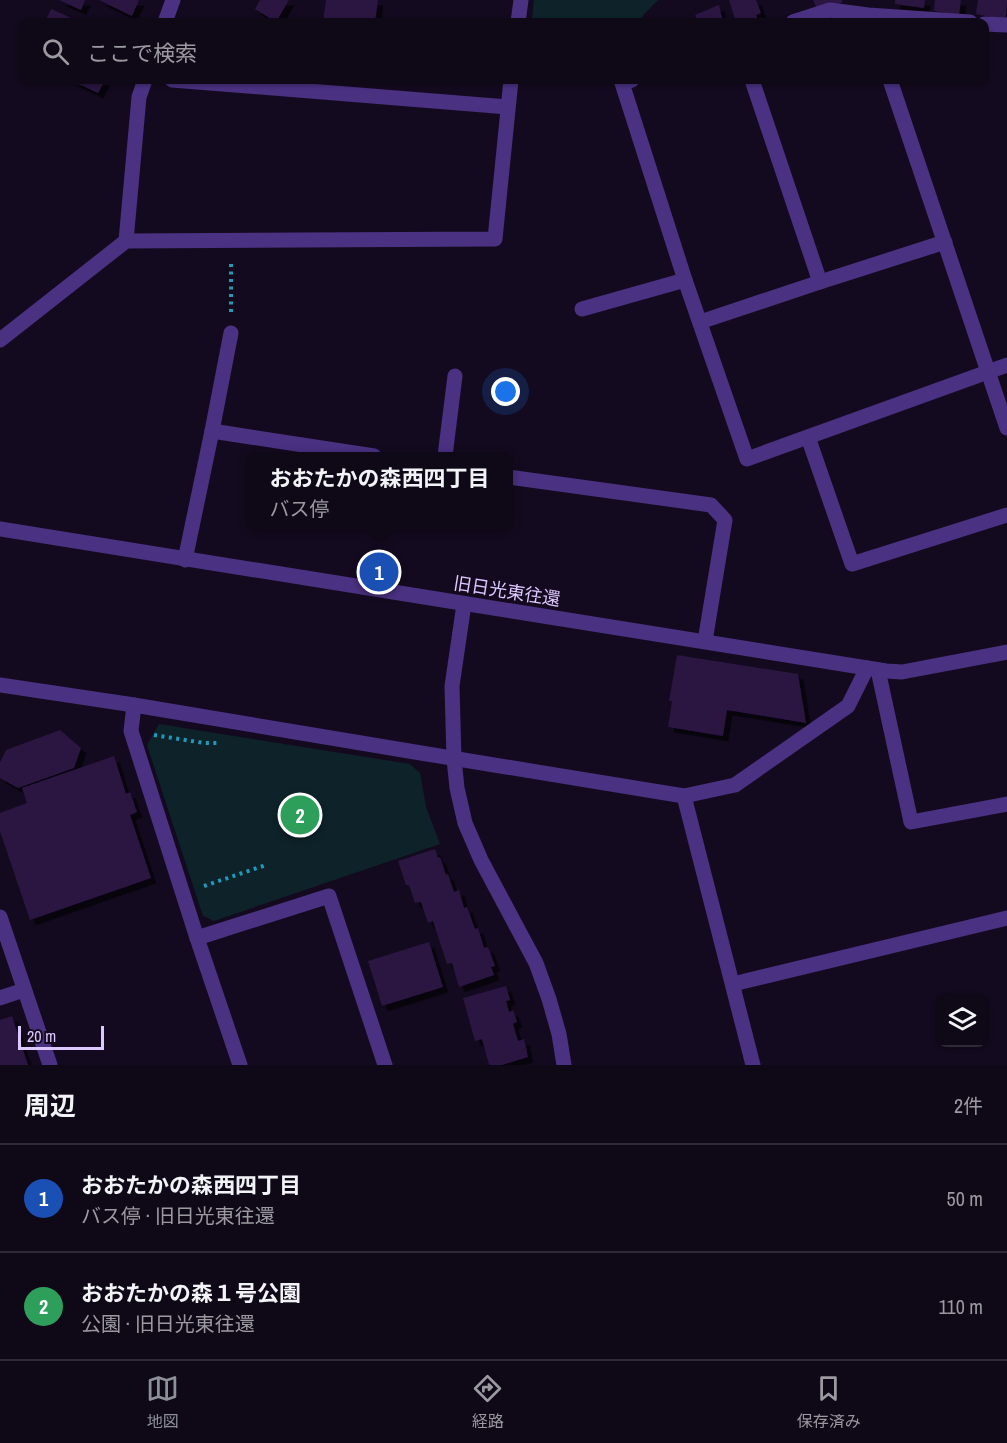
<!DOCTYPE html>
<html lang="ja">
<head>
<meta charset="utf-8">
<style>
	:root { --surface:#0f0817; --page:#181120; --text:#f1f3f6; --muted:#9b9aa1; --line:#2f2936; --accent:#8c9099 }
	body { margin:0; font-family:"Archivo Narrow","Noto Sans JP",sans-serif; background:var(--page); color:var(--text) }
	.controls { position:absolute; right:18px; bottom:18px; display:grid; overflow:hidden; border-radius:12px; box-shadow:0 2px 4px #0004 }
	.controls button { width:54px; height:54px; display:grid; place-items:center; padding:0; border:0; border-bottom:2px solid var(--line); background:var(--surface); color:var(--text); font:30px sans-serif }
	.scale { position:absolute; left:18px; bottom:15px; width:86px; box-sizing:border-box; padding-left:6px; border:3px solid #ddc8ff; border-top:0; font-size:16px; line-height:21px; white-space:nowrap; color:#ddc8ff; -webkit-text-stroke:4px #140a1f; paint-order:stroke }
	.you { position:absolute; left:506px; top:392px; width:21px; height:21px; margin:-15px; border:4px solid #fff; border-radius:50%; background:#1a73e8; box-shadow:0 0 0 9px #1a73e833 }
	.badge { display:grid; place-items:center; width:39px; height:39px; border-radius:50%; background:var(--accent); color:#fff; font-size:20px; font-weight:700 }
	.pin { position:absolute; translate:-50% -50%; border:3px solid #fff; box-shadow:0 2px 6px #0006 }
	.popup { position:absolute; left:246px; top:452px; width:267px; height:78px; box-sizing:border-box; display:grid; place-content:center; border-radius:12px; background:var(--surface); filter:drop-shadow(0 2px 4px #0005); font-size:20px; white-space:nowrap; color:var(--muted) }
	.popup b { font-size:22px; color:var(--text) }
	.popup::after { content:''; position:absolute; left:50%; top:100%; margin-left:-12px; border:12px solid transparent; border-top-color:var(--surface) }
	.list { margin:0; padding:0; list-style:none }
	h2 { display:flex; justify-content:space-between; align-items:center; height:78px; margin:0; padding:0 24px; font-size:26px }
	h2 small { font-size:20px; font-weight:400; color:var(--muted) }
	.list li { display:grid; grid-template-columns:39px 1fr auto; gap:18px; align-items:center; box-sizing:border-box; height:108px; padding:0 24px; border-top:2px solid var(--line) }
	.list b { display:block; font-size:22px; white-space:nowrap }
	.list p { margin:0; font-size:20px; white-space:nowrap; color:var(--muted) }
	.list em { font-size:20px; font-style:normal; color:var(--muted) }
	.icon { flex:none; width:33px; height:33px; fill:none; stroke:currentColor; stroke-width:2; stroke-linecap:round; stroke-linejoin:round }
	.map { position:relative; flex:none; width:1007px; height:1065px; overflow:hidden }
	.search { position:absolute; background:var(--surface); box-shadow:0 2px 4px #0004; left:18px; right:18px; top:18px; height:66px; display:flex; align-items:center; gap:15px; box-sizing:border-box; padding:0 21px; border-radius:12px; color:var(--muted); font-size:22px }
	.sheet { height:294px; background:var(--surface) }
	nav { display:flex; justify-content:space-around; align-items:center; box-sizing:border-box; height:84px; border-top:2px solid var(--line); background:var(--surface); font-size:16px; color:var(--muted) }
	nav a { display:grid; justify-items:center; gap:3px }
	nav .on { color:var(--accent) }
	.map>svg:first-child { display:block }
	.green { fill:#0d2329 }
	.building { fill:#2a1541; filter:url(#shadow) }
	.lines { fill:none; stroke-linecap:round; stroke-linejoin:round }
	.path { stroke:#2399b8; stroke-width:4; stroke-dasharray:3 4.5; stroke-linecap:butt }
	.minor { stroke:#4a3182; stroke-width:15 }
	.labels { text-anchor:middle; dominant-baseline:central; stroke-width:5; stroke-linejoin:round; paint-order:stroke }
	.street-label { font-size:18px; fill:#ddc8ff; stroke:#140a1f }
</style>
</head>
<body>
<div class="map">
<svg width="1007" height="1065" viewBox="0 0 1007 1065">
	<defs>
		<filter id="shadow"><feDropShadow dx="5.5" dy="5.5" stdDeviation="0" flood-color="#0009"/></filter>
	</defs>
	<rect width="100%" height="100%" fill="#140a1f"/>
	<!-- green -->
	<g class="green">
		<path d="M 534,0 L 658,0 L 645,13 L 638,22 L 546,22 L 532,19 Z"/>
		<path d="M 159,724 L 410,764 L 420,773 L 426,807 L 440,844 L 214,921 L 203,916 L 147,745 Z"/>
	</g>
	<!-- building -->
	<g class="building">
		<path d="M 59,0 L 85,0 L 81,10 Z"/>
		<path d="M 99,0 L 139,0 L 132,16 Z"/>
		<path d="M 260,0 L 289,0 L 276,22 L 255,9 Z"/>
		<path d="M 326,0 L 378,0 L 375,22 L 323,22 Z"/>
		<path d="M 729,0 L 756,0 L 761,13 L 756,15 L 759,22 L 736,22 Z"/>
		<path d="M 813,0 L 842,0 L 843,2 L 818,12 Z"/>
		<path d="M 895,0 L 925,0 L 924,8 L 895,4 Z"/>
		<path d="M 935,0 L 961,0 L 959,15 L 934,11 Z"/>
		<path d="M 978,0 L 1007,0 L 1006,20 L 976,14 Z"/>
		<path d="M 719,5 L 723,22 L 698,22 L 695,15 Z"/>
		<path d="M 51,9 L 80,22 L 45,22 Z"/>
		<path d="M 70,80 L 105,80 L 98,93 Z"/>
		<path d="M 677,655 L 798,674 L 806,723 L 727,710 L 723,736 L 668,727 L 672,701 L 669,701 Z"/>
		<path d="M 60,730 L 81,748 L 74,768 L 18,788 L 0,778 L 0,762 L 6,750 Z"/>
		<path d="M 114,756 L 126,794 L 130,792 L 137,812 L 130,815 L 151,878 L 30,920 L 0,831 L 0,813 L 27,803 L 22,788 Z"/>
		<path d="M 435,849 L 438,858 L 440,857 L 446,875 L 448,874 L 454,892 L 459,890 L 464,908 L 467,907 L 475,929 L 478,928 L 484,948 L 488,947 L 495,966 L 491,967 L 494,975 L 459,987 L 452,963 L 447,964 L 433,921 L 428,923 L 421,902 L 415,903 L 409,885 L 406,885 L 398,861 Z"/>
		<path d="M 429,942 L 443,987 L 382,1006 L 368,961 Z"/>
		<path d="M 506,986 L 510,1000 L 506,1001 L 509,1012 L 513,1010 L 517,1022 L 513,1024 L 518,1041 L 524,1039 L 528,1057 L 502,1065 L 489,1065 L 482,1039 L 475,1041 L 463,998 Z"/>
		<path d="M 12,1016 L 28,1065 L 0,1065 L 0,1020 Z"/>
	</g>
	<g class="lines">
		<!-- path -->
		<g class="path">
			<path d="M 590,80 L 600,82"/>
			<path d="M 231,312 L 231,263"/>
			<path d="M 154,735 L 204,743 L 218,743"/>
			<path d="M 204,886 L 266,865"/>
		</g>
		<!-- minor -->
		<g class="minor">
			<path d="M 165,22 L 173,0"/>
			<path d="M 518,22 L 521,0"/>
			<path d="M 793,22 L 830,10 L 868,15 L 970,22"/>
			<path d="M 984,24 L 1007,25"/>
			<path d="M 172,80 L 508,107"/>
			<path d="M 632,80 L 622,83 L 685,280 L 747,459 L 1007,365"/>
			<path d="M 752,80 L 820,282"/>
			<path d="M 890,80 L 1007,428"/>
			<path d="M 126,241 L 139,97 L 145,80"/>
			<path d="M 582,309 L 685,280"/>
			<path d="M 700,322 L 820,282 L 945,242"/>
			<path d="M 0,340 L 126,241 L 495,239 L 511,80"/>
			<path d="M 212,431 L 374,456"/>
			<path d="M 808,437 L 852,564 L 1007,515"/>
			<path d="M 445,456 L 455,376"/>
			<path d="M 508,477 L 711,505 L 725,520 L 705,641"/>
			<path d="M 0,529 C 295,578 591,622 886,671 L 902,672 L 1007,652"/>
			<path d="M 185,560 L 212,431 L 231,333"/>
			<path d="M 464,604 L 452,686 L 454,759 L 457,788 L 465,823 L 481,860 L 536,963 L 549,999 L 559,1034 L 564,1065"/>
			<path d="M 878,670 L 911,822 L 1007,804"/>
			<path d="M 0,685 L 134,705 L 421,753 L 684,796 L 735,785 L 848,706 L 867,668"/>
			<path d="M 134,705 L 131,731 L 197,938 L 240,1065"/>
			<path d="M 684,796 L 753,1065"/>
			<path d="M 0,917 L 50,1065"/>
			<path d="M 197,938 L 329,896 L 385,1065"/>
			<path d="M 733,984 L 1007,918"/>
			<path d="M 0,998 L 24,990"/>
		</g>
	</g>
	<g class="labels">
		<!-- street labels -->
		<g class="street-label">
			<text transform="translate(507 591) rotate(9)">旧日光東往還</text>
		</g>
	</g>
</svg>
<div class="controls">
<button><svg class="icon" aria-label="layers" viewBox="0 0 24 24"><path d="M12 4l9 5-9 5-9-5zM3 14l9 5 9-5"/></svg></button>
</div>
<div class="scale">20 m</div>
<div class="you"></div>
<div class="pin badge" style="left:379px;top:572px;background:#1a4fb4">1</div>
<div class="popup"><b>おおたかの森西四丁目</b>バス停</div>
<div class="pin badge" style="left:300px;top:815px;background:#2e9e5b">2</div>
<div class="search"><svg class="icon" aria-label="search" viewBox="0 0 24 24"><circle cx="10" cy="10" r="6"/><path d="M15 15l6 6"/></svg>ここで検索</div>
</div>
<section class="sheet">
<h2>周辺<small>2件</small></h2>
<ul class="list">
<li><span class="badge" style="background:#1a4fb4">1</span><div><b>おおたかの森西四丁目</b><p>バス停 · 旧日光東往還</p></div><em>50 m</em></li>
<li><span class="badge" style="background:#2e9e5b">2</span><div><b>おおたかの森１号公園</b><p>公園 · 旧日光東往還</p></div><em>110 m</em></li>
</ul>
</section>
<nav>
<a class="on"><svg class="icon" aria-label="map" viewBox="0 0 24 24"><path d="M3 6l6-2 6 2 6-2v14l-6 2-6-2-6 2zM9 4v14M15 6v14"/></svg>地図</a>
<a><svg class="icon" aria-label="directions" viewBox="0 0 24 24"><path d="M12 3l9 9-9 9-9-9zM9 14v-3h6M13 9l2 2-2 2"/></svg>経路</a>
<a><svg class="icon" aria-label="saved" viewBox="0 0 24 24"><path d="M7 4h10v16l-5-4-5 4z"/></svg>保存済み</a>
</nav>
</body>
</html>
